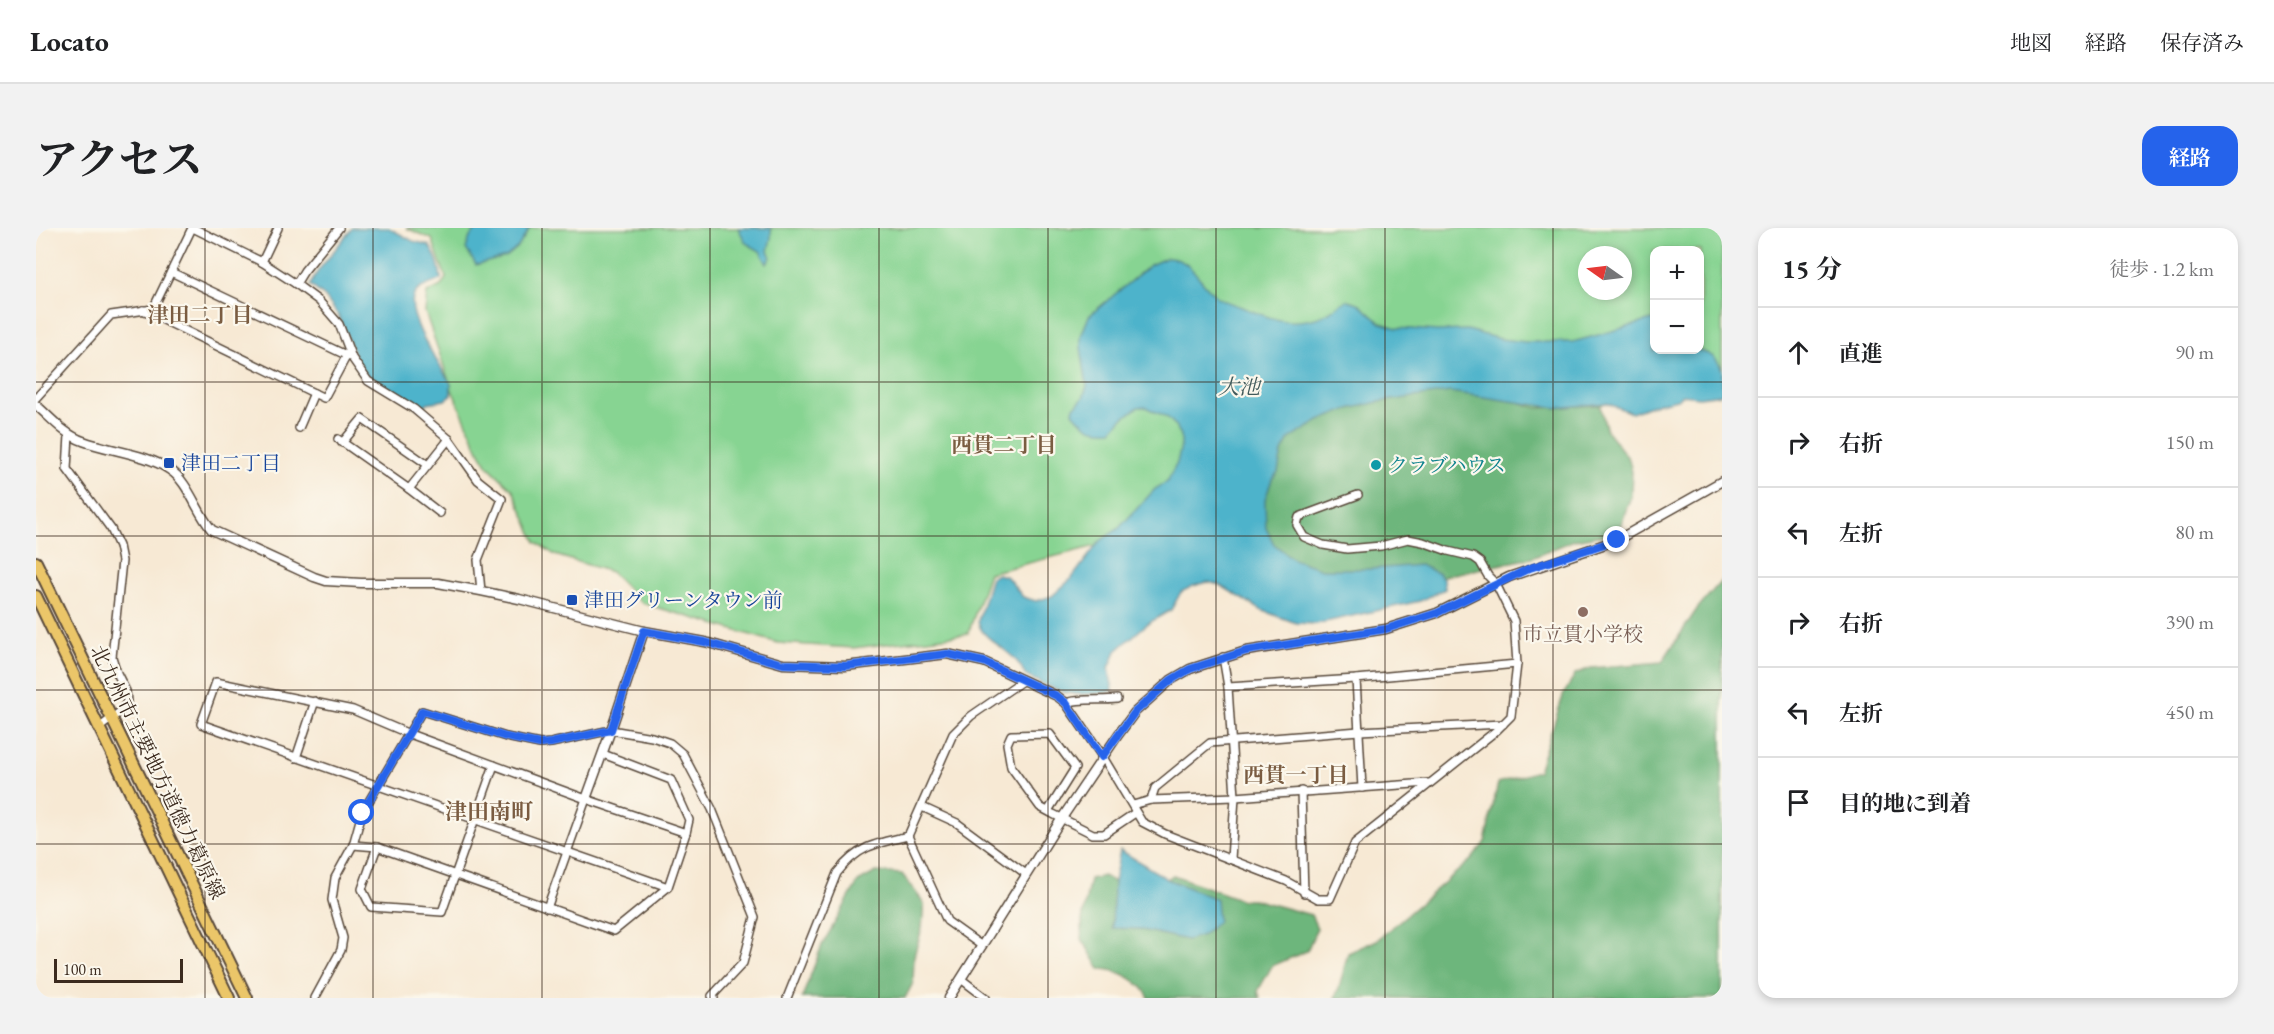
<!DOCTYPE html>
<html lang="ja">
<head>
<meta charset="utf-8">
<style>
	:root { --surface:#fff; --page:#f2f2f2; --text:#202124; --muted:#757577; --line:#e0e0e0; --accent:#2563eb }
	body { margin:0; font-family:"EB Garamond","Noto Serif JP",serif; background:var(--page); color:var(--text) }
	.controls { position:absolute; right:18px; top:18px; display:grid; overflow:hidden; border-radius:12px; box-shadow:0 3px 9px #0003 }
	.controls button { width:54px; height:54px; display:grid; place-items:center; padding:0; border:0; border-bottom:2px solid var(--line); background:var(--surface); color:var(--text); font:30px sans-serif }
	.compass { position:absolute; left:1542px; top:18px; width:54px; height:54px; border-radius:50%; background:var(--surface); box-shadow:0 3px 9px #0003; rotate:284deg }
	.scale { position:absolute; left:18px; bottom:15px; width:129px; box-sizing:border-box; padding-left:6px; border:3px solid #3b2a1e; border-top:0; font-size:16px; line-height:21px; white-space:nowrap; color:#3b2a1e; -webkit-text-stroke:4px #fbf7ec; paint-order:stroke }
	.stop { position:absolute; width:18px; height:18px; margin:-14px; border:4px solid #2563eb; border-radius:50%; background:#fff }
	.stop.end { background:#2563eb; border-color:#fff; box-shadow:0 2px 6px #0008 }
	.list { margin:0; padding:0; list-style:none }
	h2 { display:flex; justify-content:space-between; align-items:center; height:78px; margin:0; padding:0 24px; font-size:26px }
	h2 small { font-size:20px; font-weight:400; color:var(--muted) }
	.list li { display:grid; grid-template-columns:39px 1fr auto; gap:18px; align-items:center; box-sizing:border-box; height:90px; padding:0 24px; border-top:2px solid var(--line) }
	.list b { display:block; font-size:22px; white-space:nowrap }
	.list em { font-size:20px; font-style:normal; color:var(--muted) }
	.icon { flex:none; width:33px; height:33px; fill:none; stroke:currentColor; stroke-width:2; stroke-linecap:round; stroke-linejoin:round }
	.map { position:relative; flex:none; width:1686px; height:770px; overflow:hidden; border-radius:18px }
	header { display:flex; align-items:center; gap:36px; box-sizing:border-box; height:84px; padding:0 30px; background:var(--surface); border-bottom:2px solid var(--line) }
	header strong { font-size:28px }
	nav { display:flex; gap:33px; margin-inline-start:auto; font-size:21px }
	.intro { display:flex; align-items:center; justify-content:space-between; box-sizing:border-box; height:144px; padding:0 36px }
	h1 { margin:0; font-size:42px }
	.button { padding:15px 27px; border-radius:18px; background:var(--accent); color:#fff; font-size:21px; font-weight:700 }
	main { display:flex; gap:36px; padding:0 36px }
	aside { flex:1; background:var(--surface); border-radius:18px; box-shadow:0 3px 9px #0003 }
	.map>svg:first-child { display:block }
	.green { fill:#87d492; stroke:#617f58; stroke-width:1.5; fill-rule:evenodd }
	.forest { fill:#6db67c; stroke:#54704d; stroke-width:1.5 }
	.water { fill:#4db3cb; stroke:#446e74; stroke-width:1.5 }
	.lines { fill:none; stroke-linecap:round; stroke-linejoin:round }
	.minor-casing { stroke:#574739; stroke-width:10 }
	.tertiary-casing { stroke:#574739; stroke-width:11 }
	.primary-casing { stroke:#574739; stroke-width:14 }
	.minor { stroke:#fff; stroke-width:7 }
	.tertiary { stroke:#fff; stroke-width:8 }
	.primary { stroke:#ebc669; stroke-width:10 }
	.route { stroke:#2563eb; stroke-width:8 }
	.grid { fill:none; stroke:#3b2a1e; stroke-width:1.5; stroke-opacity:0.55 }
	.transit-dot { fill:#1a4fb4; stroke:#fbf7ec; stroke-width:2 }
	.culture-dot { fill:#0f9aa8; stroke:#fbf7ec; stroke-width:2 }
	.education-dot { fill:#8d6e63; stroke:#fbf7ec; stroke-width:2 }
	.labels { text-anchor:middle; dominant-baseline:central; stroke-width:4.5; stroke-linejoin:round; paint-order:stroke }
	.transit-label { font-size:20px; fill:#164399; stroke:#fbf7ec; text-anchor:start }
	.culture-label { font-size:20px; fill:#0d838f; stroke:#fbf7ec; text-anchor:start }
	.education-label { font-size:20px; fill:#785e54; stroke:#fbf7ec }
	.street-label { font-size:20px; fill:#3b2a1e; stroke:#fbf7ec }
	.neighbourhood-label { font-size:21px; font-weight:bold; fill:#7a5c41; stroke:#fbf7ec }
	.water-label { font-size:21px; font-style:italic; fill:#415a5b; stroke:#fbf7ec }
	.quarter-label { font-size:22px; font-weight:bold; fill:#7a5c41; stroke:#fbf7ec }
</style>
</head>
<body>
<header>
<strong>Locato</strong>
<nav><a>地図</a><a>経路</a><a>保存済み</a></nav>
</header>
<div class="intro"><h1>アクセス</h1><a class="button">経路</a></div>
<main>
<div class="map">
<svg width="1686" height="770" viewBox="0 0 1686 770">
	<rect width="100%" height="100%" fill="#fbf7ec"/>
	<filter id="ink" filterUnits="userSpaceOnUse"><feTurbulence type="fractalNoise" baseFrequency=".0167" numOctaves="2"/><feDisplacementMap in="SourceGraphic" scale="12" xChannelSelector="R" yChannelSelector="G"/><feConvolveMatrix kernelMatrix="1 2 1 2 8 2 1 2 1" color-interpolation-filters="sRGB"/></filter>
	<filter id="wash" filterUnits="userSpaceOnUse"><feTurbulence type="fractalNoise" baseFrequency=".008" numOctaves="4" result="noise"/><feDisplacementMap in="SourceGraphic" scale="24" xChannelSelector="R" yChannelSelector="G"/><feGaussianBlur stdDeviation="1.35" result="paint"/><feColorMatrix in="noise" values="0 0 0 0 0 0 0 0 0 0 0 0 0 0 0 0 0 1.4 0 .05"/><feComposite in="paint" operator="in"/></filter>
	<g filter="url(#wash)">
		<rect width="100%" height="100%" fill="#f7e9d4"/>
		<!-- green -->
		<path class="green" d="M 370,0 L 1686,0 L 1686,158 L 1576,169 L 1505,227 L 1179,288 L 953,345 L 932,406 L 817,420 L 742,415 L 606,375 L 575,344 L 519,327 L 500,314 L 477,262 L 452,238 L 444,225 L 416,162 L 389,84 L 391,65 L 405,58 L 410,50 L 396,11 ZM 1618,22 L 1664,22 L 1664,122 L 1618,122 ZM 1551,27 L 1587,27 L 1587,63 L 1551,63 Z"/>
		<!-- forest -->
		<g class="forest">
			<path d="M 1423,160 L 1470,170 L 1501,180 L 1564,177 L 1571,203 L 1593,231 L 1596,244 L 1595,268 L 1585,296 L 1578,305 L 1538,312 L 1496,330 L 1364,357 L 1253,339 L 1219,298 L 1232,214 L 1302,174 Z"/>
			<path d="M 1686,352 L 1686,770 L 1299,770 L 1304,757 L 1312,725 L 1341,712 L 1436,631 L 1449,614 L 1462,555 L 1502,543 L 1527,468 L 1539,446 L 1555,440 L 1626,434 L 1661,381 Z"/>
			<path d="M 840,644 L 866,646 L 888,675 L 886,700 L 878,728 L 877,755 L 869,770 L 766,770 L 786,717 L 822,654 Z"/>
			<path d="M 1137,647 L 1206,672 L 1220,672 L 1275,687 L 1281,700 L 1271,723 L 1236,738 L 1222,763 L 1224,770 L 1113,770 C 1106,753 1081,741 1064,741 L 1046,711 L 1046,692 L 1054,651 L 1068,648 L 1078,654 L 1076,700 L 1102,701 L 1151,712 L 1180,671 L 1131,651 Z"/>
		</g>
		<!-- water -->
		<g class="water">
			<path d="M 316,0 L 353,0 L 377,13 L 393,17 C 400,28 404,37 405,51 C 397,57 384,57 378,67 C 368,88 405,138 415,156 L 415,167 L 409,172 L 391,175 L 385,182 L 329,146 L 322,134 L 302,87 L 289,69 L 274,57 L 282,43 Z"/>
			<path d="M 442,0 L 494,0 L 482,19 L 470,29 L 440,37 L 430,21 L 434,9 Z"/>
			<path d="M 702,0 L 735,0 L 735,10 L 732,23 L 735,29 L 731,36 L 724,23 L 710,15 Z"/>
			<path d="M 1130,30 C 1155,29 1162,53 1179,67 C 1189,75 1202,77 1213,82 C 1239,92 1252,97 1280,90 C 1293,87 1300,77 1312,72 L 1322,75 L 1345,95 L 1361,100 L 1401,103 L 1431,102 L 1464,111 L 1490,114 L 1537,114 L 1616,92 L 1618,93 L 1618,122 C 1640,122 1678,115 1686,142 C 1686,149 1686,159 1686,166 L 1663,169 L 1646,167 L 1641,171 L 1623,175 L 1596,185 L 1570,175 L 1520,180 L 1414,164 L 1342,174 L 1313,181 L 1283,193 L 1253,211 L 1246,224 L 1242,244 L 1236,251 L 1229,272 L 1230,300 L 1238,316 L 1257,331 L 1286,341 L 1335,341 L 1384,337 L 1402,345 L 1408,351 L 1409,361 L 1384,373 L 1280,396 L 1260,395 L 1225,382 L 1184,357 L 1172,354 L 1157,358 L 1145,364 L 1135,382 L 1111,396 L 1080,423 L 1073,440 L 1077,463 C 1037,471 1024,465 989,447 C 979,420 946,415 942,393 L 955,349 L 962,346 L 971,349 L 987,369 L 1000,373 L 1016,368 L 1036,350 L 1063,314 L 1083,300 L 1119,261 L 1131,254 L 1141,235 L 1145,218 L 1145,207 L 1139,197 L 1131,189 L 1109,179 L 1102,179 L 1085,192 L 1076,202 C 1055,203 1050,200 1037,184 L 1038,179 L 1047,170 L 1051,158 L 1045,120 L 1045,108 L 1053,88 L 1114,37 Z"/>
			<path d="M 1084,622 L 1131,651 L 1180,671 L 1182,693 L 1167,707 L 1151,712 L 1102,701 L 1076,700 L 1078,654 Z"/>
		</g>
	</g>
	<g filter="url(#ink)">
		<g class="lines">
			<defs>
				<g id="minor">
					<path d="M 157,0 L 226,34 L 242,0"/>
					<path d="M 303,0 L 268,43 L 260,56 L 283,73 L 303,96 L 316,130 L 332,153 L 378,181 L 413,211 L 442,252 L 466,271 L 442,332 L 445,363"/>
					<path d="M 226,34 L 260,56"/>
					<path d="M 135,44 L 314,129"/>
					<path d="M 107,82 L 288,170 L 311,127"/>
					<path d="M 0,170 L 75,87 L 117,81 L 156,0"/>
					<path d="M 263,200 L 278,165"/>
					<path d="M 33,207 L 31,241 L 75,301 L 83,318 L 86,333 L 76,429 L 81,445 L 90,463 L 91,474 L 85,483 L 63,500"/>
					<path d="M 302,211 L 373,261 L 413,211"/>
					<path d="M 306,215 L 326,191 L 392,237"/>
					<path d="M 373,261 L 404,285"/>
					<path d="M 1187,429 L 1192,459 L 1199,569 L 1195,631"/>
					<path d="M 1320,451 L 1326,560"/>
					<path d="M 1192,459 L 1320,451 L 1481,436"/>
					<path d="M 1030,475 C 1043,470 1066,473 1081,471"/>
					<path d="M 567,526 L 635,552 L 653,592 L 650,605"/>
					<path d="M 1067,529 L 1106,594 L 1129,606 L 1250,653 L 1282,671 L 1294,671 L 1319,615 L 1461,502 L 1475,488 L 1481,436 L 1478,393 L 1460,356 L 1452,348 L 1444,334 L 1437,329 L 1412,323 L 1387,314 L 1372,311 L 1345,318 L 1311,321 L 1287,317 L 1268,309 L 1261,297 L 1263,289 L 1322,267"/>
					<path d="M 260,530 L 279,473"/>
					<path d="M 1265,563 L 1268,665"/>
					<path d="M 1115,572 L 1119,560 L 1174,515 L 1323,503 L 1467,496"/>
					<path d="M 1097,577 L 1115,572 L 1199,569 L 1392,555"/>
					<path d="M 886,579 L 921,595 L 990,646"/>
					<path d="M 1012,583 L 1039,540 L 1014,506 L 975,507 L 971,516 L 975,539 L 1004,579 L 1017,586 L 1057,606 L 1068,606 L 1099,585"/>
					<path d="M 317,617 L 341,619 L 578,703 L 632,659 L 650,605 L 550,571 L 371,505 L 317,482 L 180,454 L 165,496 L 632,659"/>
					<path d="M 341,619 L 326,661 L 335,679 L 406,684 L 458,537"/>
					<path d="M 511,680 L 550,571"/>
					<path d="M 946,718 L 911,693 L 872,608 L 917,506 L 935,488 L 986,453"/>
					<path d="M 925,751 L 950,770"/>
					<path d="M 279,770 L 305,722 L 307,710 L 296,672 L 299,650 L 317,617 L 326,585 L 386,483 L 470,509 L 504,516 L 515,515 L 575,502 L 616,509 L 634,515 L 647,526 L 676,581 L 719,689 L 707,735 L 676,768 L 678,770"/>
					<path d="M 751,770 L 801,645 C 822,618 840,615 872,608"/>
				</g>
				<g id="tertiary">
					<path d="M 0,177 C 15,190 29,207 47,213 C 74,223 111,226 134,242 C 152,253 161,285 176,302 L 278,349 L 290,353 L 325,355 L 402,355 L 445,363 L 483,371 L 608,403 L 669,414 L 747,436 L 809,438 L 911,426 L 948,434 L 1021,468 L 1030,475 L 1067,529"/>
					<path d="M 550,571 L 575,502 L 608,403"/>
					<path d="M 913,770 L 1026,590 L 1082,507 L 1099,484 L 1135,452 L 1154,441 L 1210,423 L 1350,401 L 1401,385 L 1473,349 L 1581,312 L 1686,253"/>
				</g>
				<g id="primary">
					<path d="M 0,334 L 211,770"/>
					<path d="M 0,368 L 193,770"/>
				</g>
			</defs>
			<!-- minor casing -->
			<use href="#minor" class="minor-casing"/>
			<!-- tertiary casing -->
			<use href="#tertiary" class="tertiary-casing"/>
			<!-- primary casing -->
			<use href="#primary" class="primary-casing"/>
			<!-- minor -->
			<use href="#minor" class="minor"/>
			<!-- tertiary -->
			<use href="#tertiary" class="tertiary"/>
			<!-- primary -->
			<use href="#primary" class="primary"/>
		</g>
	</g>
	<g class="lines" filter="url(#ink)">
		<!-- route -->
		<path class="route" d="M 326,585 L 386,483 L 470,509 L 504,516 L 515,515 L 575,502 L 608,403 L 669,414 L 747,436 L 809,438 L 911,426 L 948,434 L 1021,468 L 1030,475 L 1066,529 L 1099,484 L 1135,452 L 1154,441 L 1210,423 L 1350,401 L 1401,385 L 1494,340 L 1581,312"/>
	</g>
	<!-- grid -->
	<path class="grid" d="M 169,0 L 169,770M 337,0 L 337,770M 506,0 L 506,770M 674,0 L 674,770M 843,0 L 843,770M 1012,0 L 1012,770M 1180,0 L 1180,770M 1349,0 L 1349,770M 1517,0 L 1517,770M 0,154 L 1686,154M 0,308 L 1686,308M 0,462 L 1686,462M 0,616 L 1686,616"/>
	<!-- markers -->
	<g class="transit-dot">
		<rect x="127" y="229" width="12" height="12" rx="3"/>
		<rect x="530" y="366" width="12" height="12" rx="3"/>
	</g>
	<circle class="culture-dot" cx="1340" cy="237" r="6"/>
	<circle class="education-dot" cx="1547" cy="384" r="6"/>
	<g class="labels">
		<!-- transit labels -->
		<g class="transit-label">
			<text x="145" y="235">津田二丁目</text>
			<text x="548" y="372">津田グリーンタウン前</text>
		</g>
		<!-- culture labels -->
		<g class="culture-label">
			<text x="1352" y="237">クラブハウス</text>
		</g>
		<!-- education labels -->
		<g class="education-label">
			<text x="1547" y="406">市立貫小学校</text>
		</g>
		<!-- street labels -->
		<g class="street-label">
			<text transform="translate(122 544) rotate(64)">北九州市主要地方道徳力葛原線</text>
		</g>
		<!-- neighbourhood labels -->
		<g class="neighbourhood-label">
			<text x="164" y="86">津田二丁目</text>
			<text x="968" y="216">西貫二丁目</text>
			<text x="1260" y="546">西貫一丁目</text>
		</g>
		<!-- water labels -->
		<g class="water-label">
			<text x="1203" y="158">大池</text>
		</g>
		<!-- quarter labels -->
		<g class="quarter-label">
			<text x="453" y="583">津田南町</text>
		</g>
	</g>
</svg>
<div class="controls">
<button>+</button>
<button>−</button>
</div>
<svg class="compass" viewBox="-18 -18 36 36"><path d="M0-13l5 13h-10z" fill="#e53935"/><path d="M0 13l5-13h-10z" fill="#757577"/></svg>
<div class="scale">100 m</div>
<div class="stop" style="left:326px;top:585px"></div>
<div class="stop end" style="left:1581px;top:312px"></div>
</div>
<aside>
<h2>15 分<small>徒歩 · 1.2 km</small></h2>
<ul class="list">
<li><svg class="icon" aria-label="ahead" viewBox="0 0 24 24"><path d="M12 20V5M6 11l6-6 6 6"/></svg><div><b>直進</b></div><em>90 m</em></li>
<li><svg class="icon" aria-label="right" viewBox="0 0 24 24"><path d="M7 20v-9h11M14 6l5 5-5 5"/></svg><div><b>右折</b></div><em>150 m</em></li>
<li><svg class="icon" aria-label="left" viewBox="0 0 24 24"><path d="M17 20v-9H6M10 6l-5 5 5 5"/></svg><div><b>左折</b></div><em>80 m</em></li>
<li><svg class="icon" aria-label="right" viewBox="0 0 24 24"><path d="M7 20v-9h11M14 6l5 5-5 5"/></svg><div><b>右折</b></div><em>390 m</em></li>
<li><svg class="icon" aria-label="left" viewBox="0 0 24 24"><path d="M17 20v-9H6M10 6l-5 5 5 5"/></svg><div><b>左折</b></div><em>450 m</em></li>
<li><svg class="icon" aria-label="arrive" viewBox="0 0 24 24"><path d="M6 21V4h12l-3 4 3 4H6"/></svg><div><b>目的地に到着</b></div></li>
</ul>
</aside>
</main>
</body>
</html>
